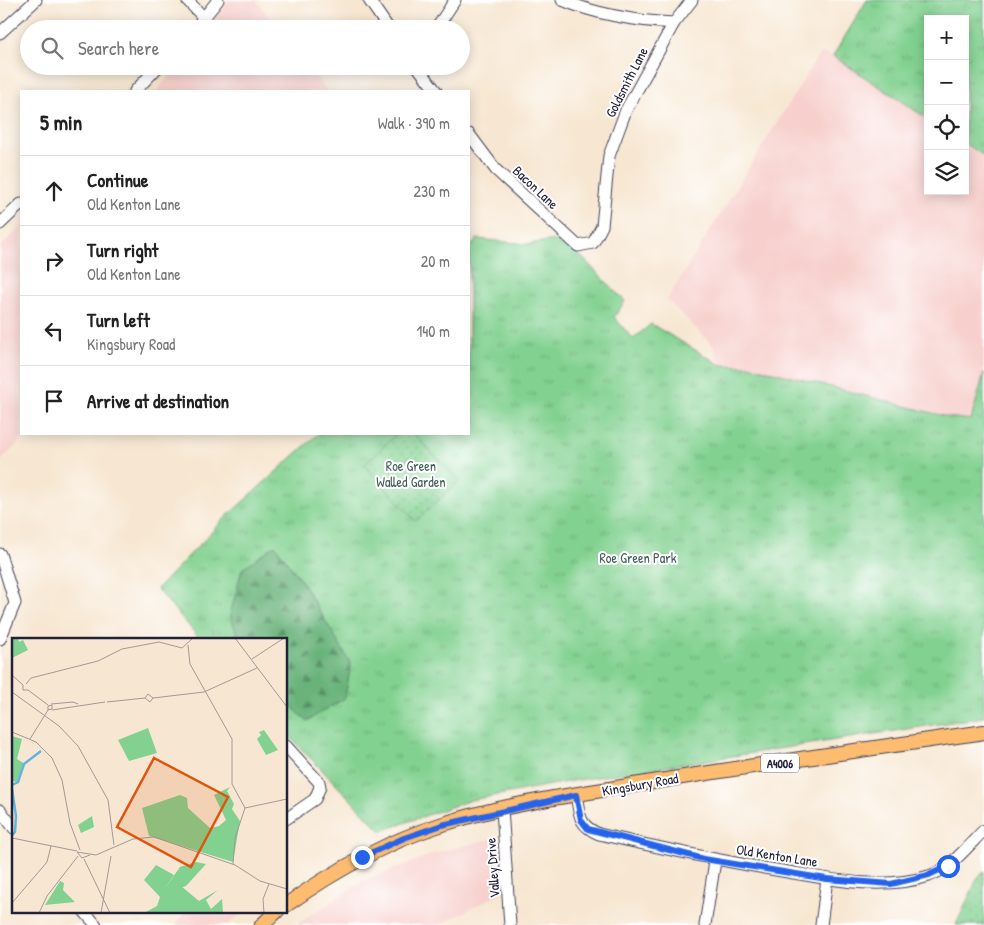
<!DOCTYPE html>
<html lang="en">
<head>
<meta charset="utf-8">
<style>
	:root { --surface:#fff; --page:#f6f6f6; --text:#222; --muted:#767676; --line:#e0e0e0 }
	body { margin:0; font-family:"Patrick Hand",sans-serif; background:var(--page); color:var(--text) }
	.controls { position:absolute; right:15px; top:15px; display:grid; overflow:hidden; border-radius:0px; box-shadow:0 2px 12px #0003 }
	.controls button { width:45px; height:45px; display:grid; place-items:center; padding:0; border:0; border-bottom:1px solid var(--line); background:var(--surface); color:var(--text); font:25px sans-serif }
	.stop { position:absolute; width:15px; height:15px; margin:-11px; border:4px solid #2563eb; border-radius:50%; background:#fff }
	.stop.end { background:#2563eb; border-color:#fff; box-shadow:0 1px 5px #0008 }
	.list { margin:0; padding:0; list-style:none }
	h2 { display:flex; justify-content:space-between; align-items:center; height:65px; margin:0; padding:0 20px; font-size:21px }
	h2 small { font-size:16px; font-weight:400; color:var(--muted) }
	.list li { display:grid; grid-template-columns:32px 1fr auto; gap:15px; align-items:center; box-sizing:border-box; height:70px; padding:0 20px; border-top:1px solid var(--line) }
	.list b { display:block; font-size:19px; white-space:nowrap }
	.list p { margin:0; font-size:16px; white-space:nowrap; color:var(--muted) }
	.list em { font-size:16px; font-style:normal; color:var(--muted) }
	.icon { flex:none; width:28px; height:28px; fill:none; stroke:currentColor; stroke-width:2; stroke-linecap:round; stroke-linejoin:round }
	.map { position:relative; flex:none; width:984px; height:925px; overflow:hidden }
	.search { position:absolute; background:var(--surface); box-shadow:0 2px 12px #0003; left:20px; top:20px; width:450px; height:55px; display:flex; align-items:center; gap:12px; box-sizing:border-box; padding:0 18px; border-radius:28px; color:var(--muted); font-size:19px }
	.panel { position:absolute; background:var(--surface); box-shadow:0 2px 12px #0003; left:20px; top:90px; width:450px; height:345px; border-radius:0px }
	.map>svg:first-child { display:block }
	.built { fill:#f7d0cd }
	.grass { fill:url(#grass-tufts); stroke:#527a66 }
	.forest { fill:url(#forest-firs); stroke:#466a5a }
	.garden { fill:url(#garden-dots); stroke:#527a66 }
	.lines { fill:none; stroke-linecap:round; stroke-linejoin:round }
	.minor-casing { stroke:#424052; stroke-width:13 }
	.major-casing { stroke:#424052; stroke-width:16 }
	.minor { stroke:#fff; stroke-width:11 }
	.major { stroke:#fdbc6f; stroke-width:14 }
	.route { stroke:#2563eb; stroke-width:6 }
	.labels { text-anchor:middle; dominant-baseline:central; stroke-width:4; stroke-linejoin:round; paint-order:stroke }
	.shield { fill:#fff; stroke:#646476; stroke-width:1 }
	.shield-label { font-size:12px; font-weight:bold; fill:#22223b }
	.street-label { font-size:14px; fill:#22223b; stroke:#fff }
	.park-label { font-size:14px; fill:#445f59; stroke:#fff }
	.inset-river { fill:none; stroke:#64b4df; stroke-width:2.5 }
	.inset-road { fill:none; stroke:#a29896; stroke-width:1 }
	.view { fill:#de560e; fill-opacity:0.15; stroke:#de560e; stroke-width:2.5 }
	.inset-edge { fill:none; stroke:#22223b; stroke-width:2.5 }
</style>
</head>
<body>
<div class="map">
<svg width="984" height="925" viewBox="0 0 984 925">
	<defs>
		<pattern id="grass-tufts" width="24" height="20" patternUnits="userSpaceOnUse" patternTransform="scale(1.25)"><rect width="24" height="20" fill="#82d190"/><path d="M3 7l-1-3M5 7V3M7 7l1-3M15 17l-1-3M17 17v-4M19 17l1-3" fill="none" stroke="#70b37d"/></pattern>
		<pattern id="forest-firs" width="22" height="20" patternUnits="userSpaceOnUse" patternTransform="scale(1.25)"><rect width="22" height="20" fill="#69b37a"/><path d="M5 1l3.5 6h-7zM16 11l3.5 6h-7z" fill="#569165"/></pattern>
		<pattern id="garden-dots" width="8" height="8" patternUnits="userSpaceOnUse" patternTransform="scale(1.25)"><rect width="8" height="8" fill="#82d190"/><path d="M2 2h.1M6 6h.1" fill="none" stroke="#70b37d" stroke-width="1.8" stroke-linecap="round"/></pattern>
	</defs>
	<rect width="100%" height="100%" fill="#fff"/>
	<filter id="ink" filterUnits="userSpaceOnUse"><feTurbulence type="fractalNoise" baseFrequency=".02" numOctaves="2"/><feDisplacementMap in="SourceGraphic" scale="10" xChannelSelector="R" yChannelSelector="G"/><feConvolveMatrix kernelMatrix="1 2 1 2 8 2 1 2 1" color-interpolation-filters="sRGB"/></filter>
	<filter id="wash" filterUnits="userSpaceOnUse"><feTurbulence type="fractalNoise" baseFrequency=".0096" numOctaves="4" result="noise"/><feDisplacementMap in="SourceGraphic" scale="20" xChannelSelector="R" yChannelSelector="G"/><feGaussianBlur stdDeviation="1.12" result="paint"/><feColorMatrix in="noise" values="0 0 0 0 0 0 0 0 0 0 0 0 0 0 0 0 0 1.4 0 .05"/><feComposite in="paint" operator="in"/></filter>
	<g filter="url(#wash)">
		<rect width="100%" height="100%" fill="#f7e7d2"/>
		<!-- built -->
		<g class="built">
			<path d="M 229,0 L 256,0 L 279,29 L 206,29 Z"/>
			<path d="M 820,53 L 833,56 L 928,119 L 928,191 L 965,191 L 965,143 L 984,156 L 984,373 L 972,421 L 948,417 L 750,366 L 721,365 L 712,344 L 667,300 Z"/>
			<path d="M 177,66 L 308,66 L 327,91 L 157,91 Z"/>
			<path d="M 21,227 L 21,434 L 27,434 L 0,462 L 0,247 Z"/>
			<path d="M 494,838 L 501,893 L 439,925 L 296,925 L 363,881 L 436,853 Z"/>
			<path d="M 185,911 L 244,911 L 228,925 L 176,925 Z"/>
		</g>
		<!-- grass -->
		<g class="grass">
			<path d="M 867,0 L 984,0 L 984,156 L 965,143 L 965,19 L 928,19 L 928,119 L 833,56 Z"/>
			<path d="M 477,239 L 528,244 L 564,239 L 625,301 L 614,317 L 633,339 L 651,324 L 721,365 L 750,366 L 948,417 L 971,420 L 984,373 L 984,717 L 572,781 L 471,800 L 381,831 L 286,733 L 286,639 L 200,639 L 157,589 L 226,517 L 318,434 L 469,434 L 469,249 Z"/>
		</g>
		<!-- forest -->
		<path class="forest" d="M 275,545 L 304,585 L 351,664 L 345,698 L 307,721 L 286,701 L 286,639 L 239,639 L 230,615 L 242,569 Z"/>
		<!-- garden -->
		<g class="garden">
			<path d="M 397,434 L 414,434 L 459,481 L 416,521 L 364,465 Z"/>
			<path d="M 984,871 L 984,925 L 956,925 L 978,877 Z"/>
		</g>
	</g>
	<g filter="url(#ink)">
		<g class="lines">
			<defs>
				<g id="minor">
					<path d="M 187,0 L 205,19"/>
					<path d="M 369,0 L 389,29"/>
					<path d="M 562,0 C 598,15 635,21 674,23"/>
					<path d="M 195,29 L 218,0"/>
					<path d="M 433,29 L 438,26 L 455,0"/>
					<path d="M 0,33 L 36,0"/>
					<path d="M 417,66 L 436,91"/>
					<path d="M 135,91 L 159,66"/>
					<path d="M 469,134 L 496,170 L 578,246 L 593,243 L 602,226 L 609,156 L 626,110 L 674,23 L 692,0"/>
					<path d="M 0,224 L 21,204"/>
					<path d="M 0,554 L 15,603 L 0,639"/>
					<path d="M 286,746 L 319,782 L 320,787 L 315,799 L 286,819"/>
					<path d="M 576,795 C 580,815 578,825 599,834 C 660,848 720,861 782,871 C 829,879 882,891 929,876 C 951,868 967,847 984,830"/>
					<path d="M 502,809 L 510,925"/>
					<path d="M 0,810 L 14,828"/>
					<path d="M 84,911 L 96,925"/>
					<path d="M 705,925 L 715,861"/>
					<path d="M 821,925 L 827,879"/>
				</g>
				<g id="major">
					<path d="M 286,905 C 334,871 384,843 440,825 C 510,802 586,793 659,781 C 767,763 876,748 984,732"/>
					<path d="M 262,925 L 277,911"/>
				</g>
			</defs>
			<!-- minor casing -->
			<use href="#minor" class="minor-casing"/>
			<!-- major casing -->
			<use href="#major" class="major-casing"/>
			<!-- minor -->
			<use href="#minor" class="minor"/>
			<!-- major -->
			<use href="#major" class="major"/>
		</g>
	</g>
	<g class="lines" filter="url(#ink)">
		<!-- route -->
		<path class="route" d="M 362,857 L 404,838 L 442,825 L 576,795 L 581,820 L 588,829 L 704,859 L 827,879 L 891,884 L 929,875 L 948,866"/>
	</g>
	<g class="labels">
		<!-- shield labels -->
		<rect class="shield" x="761" y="753.5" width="38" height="19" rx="4"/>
		<g class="shield-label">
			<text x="780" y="763">A4006</text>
		</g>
		<!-- street labels -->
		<g class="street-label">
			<text transform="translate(626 82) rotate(-63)">Goldsmith Lane</text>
			<text transform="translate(536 187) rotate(43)">Bacon Lane</text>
			<text transform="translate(640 784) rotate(-10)">Kingsbury Road</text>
			<text transform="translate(777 855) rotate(9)">Old Kenton Lane</text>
			<text transform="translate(492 868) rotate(-94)">Valley Drive</text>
		</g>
		<!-- park labels -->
		<g class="park-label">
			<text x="411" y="465">Roe Green<tspan x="411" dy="16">Walled Garden</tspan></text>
			<text x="638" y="557">Roe Green Park</text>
		</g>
	</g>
	<!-- overview -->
	<g transform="translate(12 638)">
		<rect width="275" height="275" fill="#f7e7d2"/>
		<path d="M 0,0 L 6,0 L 7,4 L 11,2 L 16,12 L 0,20 ZM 136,90 L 145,115 L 117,123 L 106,102 ZM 252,92 L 266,112 L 254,117 L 245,101 L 249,97 L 247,94 ZM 0,98 L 10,101 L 5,121 L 13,126 L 6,144 L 0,143 ZM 218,149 L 215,153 L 222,166 L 220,171 L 228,183 L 221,224 L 137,198 L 130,170 L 168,157 L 175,160 L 176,170 L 198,190 L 207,188 L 214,182 L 202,157 ZM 80,178 L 82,189 L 69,195 L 66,187 ZM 144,227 L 162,237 L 154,249 L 169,248 L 187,263 L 206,252 L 194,262 L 199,271 L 210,261 L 211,275 L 132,275 L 145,268 L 148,259 L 132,242 ZM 48,243 L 52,245 L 51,252 L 63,264 L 33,267 Z" fill="#82d190"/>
		<path d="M 184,224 L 194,226 L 174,248 L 162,252 L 154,249 L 168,229 Z" fill="#82d190"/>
		<path class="inset-river" d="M 0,147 L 6,144 L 12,126 L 29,113M 0,151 L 4,178 L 3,194 L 0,197"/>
		<path class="inset-road" d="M 223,0 L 275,69M 176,7 L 178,26 L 220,101 L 220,146 L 233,170M 240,21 L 272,0M 0,37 L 11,47 L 11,52 L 16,52 L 36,67M 14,46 L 19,40 L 86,23 L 110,11 L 147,4 L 170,10 L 181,0M 0,54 L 47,88 L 66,108 L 96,162 L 102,207M 141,60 L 192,54 L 245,30M 95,64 L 133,60 L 138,64 L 141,60 L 136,56 L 133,60M 39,66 L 61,64 L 66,66M 40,72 L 93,64M 0,94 L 24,104 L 40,120 L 50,142 L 58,185 L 68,212M 18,101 L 36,72 L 40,71 L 40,67 L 36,68 L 36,72M 233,170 L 275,161M 0,200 L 65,213M 78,217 L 70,220 L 65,214 L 84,217 L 121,201 L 142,199 L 223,227 L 248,243 L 275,251M 72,221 L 98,275M 221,226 L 223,200 L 233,170M 0,265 L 35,224 L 39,208M 27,275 L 35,258 L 66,218M 89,275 L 99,218M 252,275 L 251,261 L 257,246"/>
		<path class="view" d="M 142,120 L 216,159 L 179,229 L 105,189 Z"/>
		<rect width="275" height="275" class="inset-edge"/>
	</g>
</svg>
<div class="controls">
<button>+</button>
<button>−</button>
<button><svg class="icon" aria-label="locate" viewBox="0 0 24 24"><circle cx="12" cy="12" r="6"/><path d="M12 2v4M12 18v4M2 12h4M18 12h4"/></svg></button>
<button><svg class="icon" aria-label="layers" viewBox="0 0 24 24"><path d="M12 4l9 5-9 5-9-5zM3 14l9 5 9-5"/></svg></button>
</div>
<div class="stop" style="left:948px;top:866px"></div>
<div class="stop end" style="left:362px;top:857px"></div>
<div class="search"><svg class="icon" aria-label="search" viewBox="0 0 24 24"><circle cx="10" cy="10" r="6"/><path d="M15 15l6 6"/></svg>Search here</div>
<section class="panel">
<h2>5 min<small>Walk · 390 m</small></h2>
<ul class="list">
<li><svg class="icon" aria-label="ahead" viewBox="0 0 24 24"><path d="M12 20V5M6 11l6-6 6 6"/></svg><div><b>Continue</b><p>Old Kenton Lane</p></div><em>230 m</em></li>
<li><svg class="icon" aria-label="right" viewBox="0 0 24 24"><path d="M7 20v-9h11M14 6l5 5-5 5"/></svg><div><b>Turn right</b><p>Old Kenton Lane</p></div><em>20 m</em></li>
<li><svg class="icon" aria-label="left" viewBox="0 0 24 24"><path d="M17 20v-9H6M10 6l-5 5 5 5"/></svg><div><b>Turn left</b><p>Kingsbury Road</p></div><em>140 m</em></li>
<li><svg class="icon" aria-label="arrive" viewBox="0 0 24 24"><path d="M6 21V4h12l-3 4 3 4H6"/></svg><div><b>Arrive at destination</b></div></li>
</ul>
</section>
</div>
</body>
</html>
